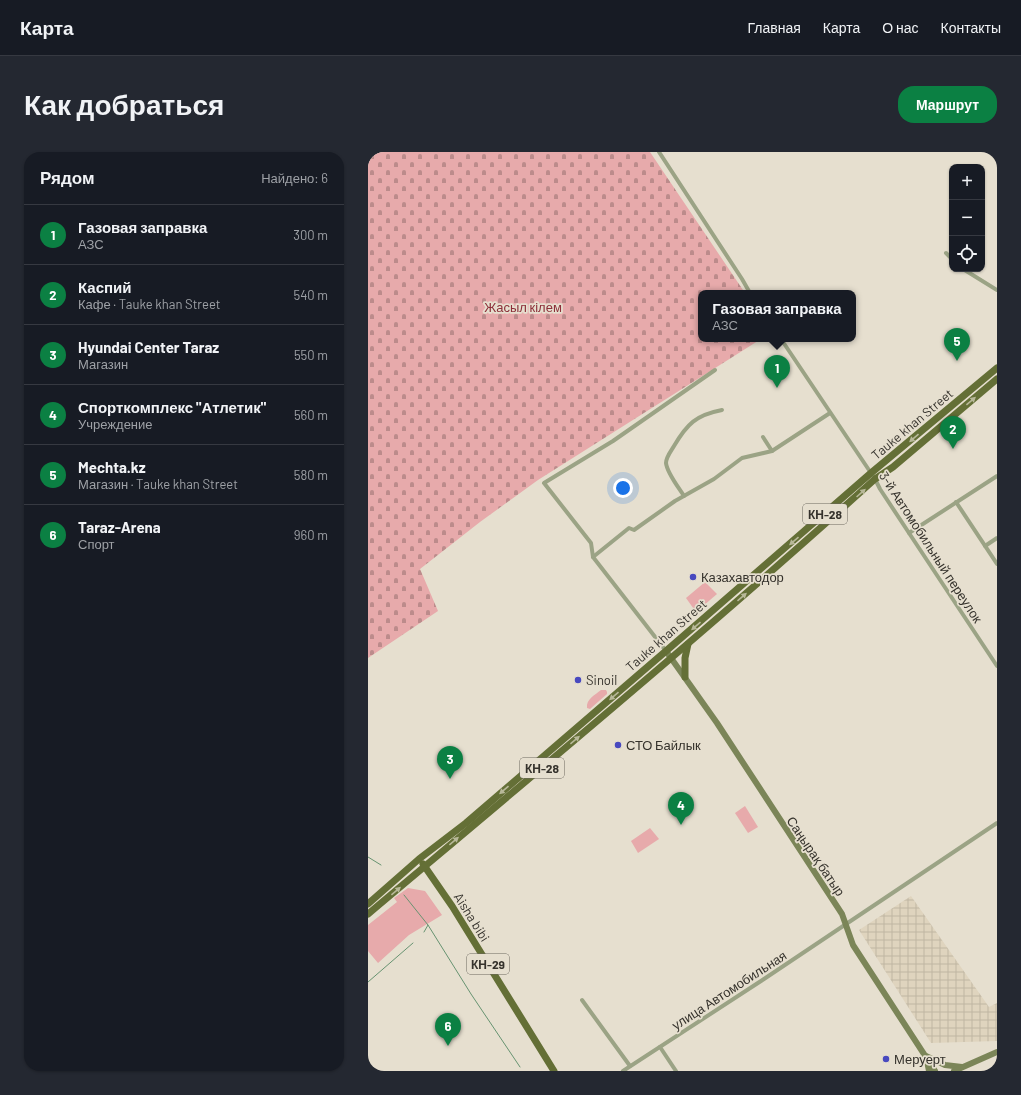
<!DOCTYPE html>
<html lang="ru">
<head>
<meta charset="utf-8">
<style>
	:root { --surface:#171b24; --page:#242831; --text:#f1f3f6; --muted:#9ea1a6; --line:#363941; --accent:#0b8043 }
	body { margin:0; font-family:Barlow,sans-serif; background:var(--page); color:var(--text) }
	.controls { position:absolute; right:12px; top:12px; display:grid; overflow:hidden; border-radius:8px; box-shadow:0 1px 3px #0004 }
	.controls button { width:36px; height:36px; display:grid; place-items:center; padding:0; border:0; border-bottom:1px solid var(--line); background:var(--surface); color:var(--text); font:20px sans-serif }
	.you { position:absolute; left:255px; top:336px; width:14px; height:14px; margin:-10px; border:3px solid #fff; border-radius:50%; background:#1a73e8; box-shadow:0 0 0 6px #1a73e833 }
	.badge { display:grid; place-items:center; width:26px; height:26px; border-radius:50%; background:var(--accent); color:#fff; font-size:13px; font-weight:700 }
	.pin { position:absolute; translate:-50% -33px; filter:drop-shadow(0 1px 2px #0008) }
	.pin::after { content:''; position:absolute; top:21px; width:14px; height:12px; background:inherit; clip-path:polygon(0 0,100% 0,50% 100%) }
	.popup { position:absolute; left:330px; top:138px; width:158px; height:52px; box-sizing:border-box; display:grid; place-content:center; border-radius:8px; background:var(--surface); filter:drop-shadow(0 1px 3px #0005); font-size:13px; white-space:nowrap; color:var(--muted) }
	.popup b { font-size:15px; color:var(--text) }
	.popup::after { content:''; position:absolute; left:50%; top:100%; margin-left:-8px; border:8px solid transparent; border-top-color:var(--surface) }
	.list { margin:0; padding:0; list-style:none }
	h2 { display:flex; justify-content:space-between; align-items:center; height:52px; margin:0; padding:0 16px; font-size:17px }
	h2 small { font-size:13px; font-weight:400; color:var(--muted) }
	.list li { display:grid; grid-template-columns:26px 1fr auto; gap:12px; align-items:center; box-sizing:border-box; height:60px; padding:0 16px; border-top:1px solid var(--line) }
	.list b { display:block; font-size:15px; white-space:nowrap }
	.list p { margin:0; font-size:13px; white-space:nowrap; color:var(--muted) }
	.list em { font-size:13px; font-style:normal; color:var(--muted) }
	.icon { flex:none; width:22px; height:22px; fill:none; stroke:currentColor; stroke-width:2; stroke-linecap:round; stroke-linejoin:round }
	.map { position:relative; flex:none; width:629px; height:919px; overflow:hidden; border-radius:16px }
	header { display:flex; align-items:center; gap:24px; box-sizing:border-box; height:56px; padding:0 20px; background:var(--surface); border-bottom:1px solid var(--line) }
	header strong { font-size:19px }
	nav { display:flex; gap:22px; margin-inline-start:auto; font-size:14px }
	.intro { display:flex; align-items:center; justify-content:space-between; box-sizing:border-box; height:96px; padding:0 24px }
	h1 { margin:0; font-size:28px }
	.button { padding:10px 18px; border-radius:16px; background:var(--accent); color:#fff; font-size:14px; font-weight:700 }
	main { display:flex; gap:24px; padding:0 24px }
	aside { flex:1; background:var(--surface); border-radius:16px; box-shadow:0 1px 3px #0004 }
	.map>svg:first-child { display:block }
	.industrial { fill:url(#industrial-grid) }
	.grass { fill:#e7aaab }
	.cemetery { fill:url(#cemetery-stones) }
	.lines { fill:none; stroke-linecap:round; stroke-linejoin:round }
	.stream { stroke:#679371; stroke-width:1 }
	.street { stroke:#9ba385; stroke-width:4 }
	.secondary { stroke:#7b8558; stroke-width:6 }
	.primary { stroke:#646f36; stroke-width:7 }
	.oneway { fill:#b8b899 }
	.poi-dot { fill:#4849bf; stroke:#e6dfcf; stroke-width:1.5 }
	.labels { text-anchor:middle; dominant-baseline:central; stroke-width:3.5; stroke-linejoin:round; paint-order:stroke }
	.shield { fill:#e6dfcf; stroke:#6a665d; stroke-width:1 }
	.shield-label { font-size:12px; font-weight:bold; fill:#35322c }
	.park-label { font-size:13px; fill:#8c2f39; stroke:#e6dfcf }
	.street-label { font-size:13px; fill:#35322c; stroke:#e6dfcf }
	.poi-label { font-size:13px; fill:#35322c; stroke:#e6dfcf; text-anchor:start }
</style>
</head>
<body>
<header>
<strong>Карта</strong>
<nav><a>Главная</a><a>Карта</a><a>О нас</a><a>Контакты</a></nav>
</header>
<div class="intro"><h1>Как добраться</h1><a class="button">Маршрут</a></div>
<main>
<aside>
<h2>Рядом<small>Найдено: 6</small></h2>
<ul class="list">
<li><span class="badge">1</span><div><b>Газовая заправка</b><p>АЗС</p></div><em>300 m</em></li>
<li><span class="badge">2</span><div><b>Каспий</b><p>Кафе · Tauke khan Street</p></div><em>540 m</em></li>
<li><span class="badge">3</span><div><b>Hyundai Center Taraz</b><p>Магазин</p></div><em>550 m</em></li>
<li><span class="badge">4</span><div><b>Спорткомплекс &quot;Атлетик&quot;</b><p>Учреждение</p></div><em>560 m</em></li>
<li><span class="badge">5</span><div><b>Mechta.kz</b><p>Магазин · Tauke khan Street</p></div><em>580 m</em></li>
<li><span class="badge">6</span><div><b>Taraz-Arena</b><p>Спорт</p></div><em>960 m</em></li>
</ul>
</aside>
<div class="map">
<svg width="629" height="919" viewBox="0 0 629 919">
	<defs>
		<pattern id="industrial-grid" width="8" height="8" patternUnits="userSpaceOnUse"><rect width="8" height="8" fill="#dfd4be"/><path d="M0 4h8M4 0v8" fill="none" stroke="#c0b6a3"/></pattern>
		<pattern id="cemetery-stones" width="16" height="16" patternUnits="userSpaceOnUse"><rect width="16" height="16" fill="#e7aaab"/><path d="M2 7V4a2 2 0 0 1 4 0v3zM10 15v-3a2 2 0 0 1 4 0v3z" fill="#bc8b8b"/></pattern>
	</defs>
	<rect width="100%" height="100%" fill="#e6dfcf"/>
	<!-- industrial -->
	<path class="industrial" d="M 543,744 L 621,855 L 629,851 L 629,889 L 563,891 L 491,778 Z"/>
	<!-- grass -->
	<g class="grass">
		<path d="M 337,430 L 349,442 L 328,460 L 318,446 Z"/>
		<path d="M 233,538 L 238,538 L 239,540 L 239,542 L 222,557 L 219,556 C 218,547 227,543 233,538 Z"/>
		<path d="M 377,654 L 390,675 L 380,681 L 367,661 Z"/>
		<path d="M 282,676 L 291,687 L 270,701 L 263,689 Z"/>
		<path d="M 40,736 L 57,739 L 74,763 L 41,783 L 10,811 L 0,799 L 0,773 L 29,750 L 26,746 Z"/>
	</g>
	<!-- cemetery -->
	<path class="cemetery" d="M 0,0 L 282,0 L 377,141 L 333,141 L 333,187 L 393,187 L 170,328 L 112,370 L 52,417 L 70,459 L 0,506 Z"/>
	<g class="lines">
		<!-- stream -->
		<g class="stream">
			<path d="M 0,705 L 13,713"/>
			<path d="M 36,743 L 60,773 L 56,780"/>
			<path d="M 60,773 L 103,842 L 152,915"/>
			<path d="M 0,830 L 45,791"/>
		</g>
		<!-- street -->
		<g class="street">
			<path d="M 291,0 L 374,127 L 382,141"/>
			<path d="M 578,101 L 584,107"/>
			<path d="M 595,117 L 629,138"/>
			<path d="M 413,187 L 507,327 L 512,337 L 541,381 L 629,514"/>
			<path d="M 395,285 L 404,299"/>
			<path d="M 316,344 C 311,336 299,321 298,311 C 298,305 303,299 306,294 C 319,272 328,263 354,258"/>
			<path d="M 588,350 L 629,412"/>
			<path d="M 541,381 L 629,324"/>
			<path d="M 617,394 L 629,386"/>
			<path d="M 225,405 L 261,376 L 266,378 L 307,349 L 346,327 L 374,306 L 404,299 L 462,261"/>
			<path d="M 298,499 L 225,405 L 223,391 L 176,331 L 245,289 L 347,218"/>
			<path d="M 214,848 L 262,914"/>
			<path d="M 292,895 L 308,919"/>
			<path d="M 255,919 L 396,827 L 629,671"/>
		</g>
		<!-- secondary -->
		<g class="secondary">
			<path d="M 298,499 L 349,571 L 474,762 L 485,793 L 567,919"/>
			<path d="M 561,919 L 558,904 L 577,913 L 594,915"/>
			<path d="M 586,919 L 629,900"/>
		</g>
		<!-- primary -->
		<g class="primary">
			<path d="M 317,525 L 317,506 L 320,492"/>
			<path d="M 55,712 L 84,754 L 186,919"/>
			<path d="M 0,752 L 51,707 L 98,671 L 298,499 L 503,321 L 629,216"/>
			<path d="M 0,762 C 170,619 342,476 507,327 L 525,315 L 629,227"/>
		</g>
	</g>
	<!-- one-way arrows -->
	<defs><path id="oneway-solid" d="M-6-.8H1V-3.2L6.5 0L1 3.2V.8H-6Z"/></defs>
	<g class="oneway">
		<use href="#oneway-solid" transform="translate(603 249) rotate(-40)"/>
		<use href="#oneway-solid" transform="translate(546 286) rotate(139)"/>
		<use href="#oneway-solid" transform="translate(493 341) rotate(-42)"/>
		<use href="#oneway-solid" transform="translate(426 389) rotate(139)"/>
		<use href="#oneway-solid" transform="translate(374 445) rotate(-41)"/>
		<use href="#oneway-solid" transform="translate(328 474) rotate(139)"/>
		<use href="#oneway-solid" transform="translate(246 544) rotate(139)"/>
		<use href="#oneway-solid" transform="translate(207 588) rotate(-40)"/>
		<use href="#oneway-solid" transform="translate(136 638) rotate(139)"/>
		<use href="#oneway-solid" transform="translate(86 689) rotate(-40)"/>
		<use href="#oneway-solid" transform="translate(28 739) rotate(-40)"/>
	</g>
	<!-- markers -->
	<g class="poi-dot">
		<circle cx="325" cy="425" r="4"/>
		<circle cx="210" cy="528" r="4"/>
		<circle cx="250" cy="593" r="4"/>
		<circle cx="518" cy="907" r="4"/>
	</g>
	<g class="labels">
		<!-- shield labels -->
		<g class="shield">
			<rect x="435" y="352" width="44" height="20" rx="3"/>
			<rect x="152" y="606" width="44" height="20" rx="3"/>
			<rect x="99" y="802" width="42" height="20" rx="3"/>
		</g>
		<g class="shield-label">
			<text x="457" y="362">КН-28</text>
			<text x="174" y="616">КН-28</text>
			<text x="120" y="812">КН-29</text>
		</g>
		<!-- park labels -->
		<g class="park-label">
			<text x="155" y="155">Жасыл кілем</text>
		</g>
		<!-- street labels -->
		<g class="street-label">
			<text transform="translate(544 272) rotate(-40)">Tauke khan Street</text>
			<text transform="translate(563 395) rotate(57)">3-й Автомобильный переулок</text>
			<text transform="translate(298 483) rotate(-41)">Tauke khan Street</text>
			<text transform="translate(448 704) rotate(56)">Саңырақ батыр</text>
			<text transform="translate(104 765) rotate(58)">Aisha bibi</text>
			<text transform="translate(361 838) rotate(-33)">улица Автомобильная</text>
		</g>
		<!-- poi labels -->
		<g class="poi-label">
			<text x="333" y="425">Казахавтодор</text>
			<text x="218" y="528">Sinoil</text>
			<text x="258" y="593">СТО Байлык</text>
			<text x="526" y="907">Меруерт</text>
		</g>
	</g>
</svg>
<div class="controls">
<button>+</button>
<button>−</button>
<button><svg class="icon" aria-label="locate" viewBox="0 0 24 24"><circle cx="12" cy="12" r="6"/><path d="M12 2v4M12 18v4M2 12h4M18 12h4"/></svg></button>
</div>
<div class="you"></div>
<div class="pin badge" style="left:409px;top:236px">1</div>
<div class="popup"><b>Газовая заправка</b>АЗС</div>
<div class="pin badge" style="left:585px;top:297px">2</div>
<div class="pin badge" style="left:82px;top:627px">3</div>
<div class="pin badge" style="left:313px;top:673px">4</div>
<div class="pin badge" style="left:589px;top:209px">5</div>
<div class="pin badge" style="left:80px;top:894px">6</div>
</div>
</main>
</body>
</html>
